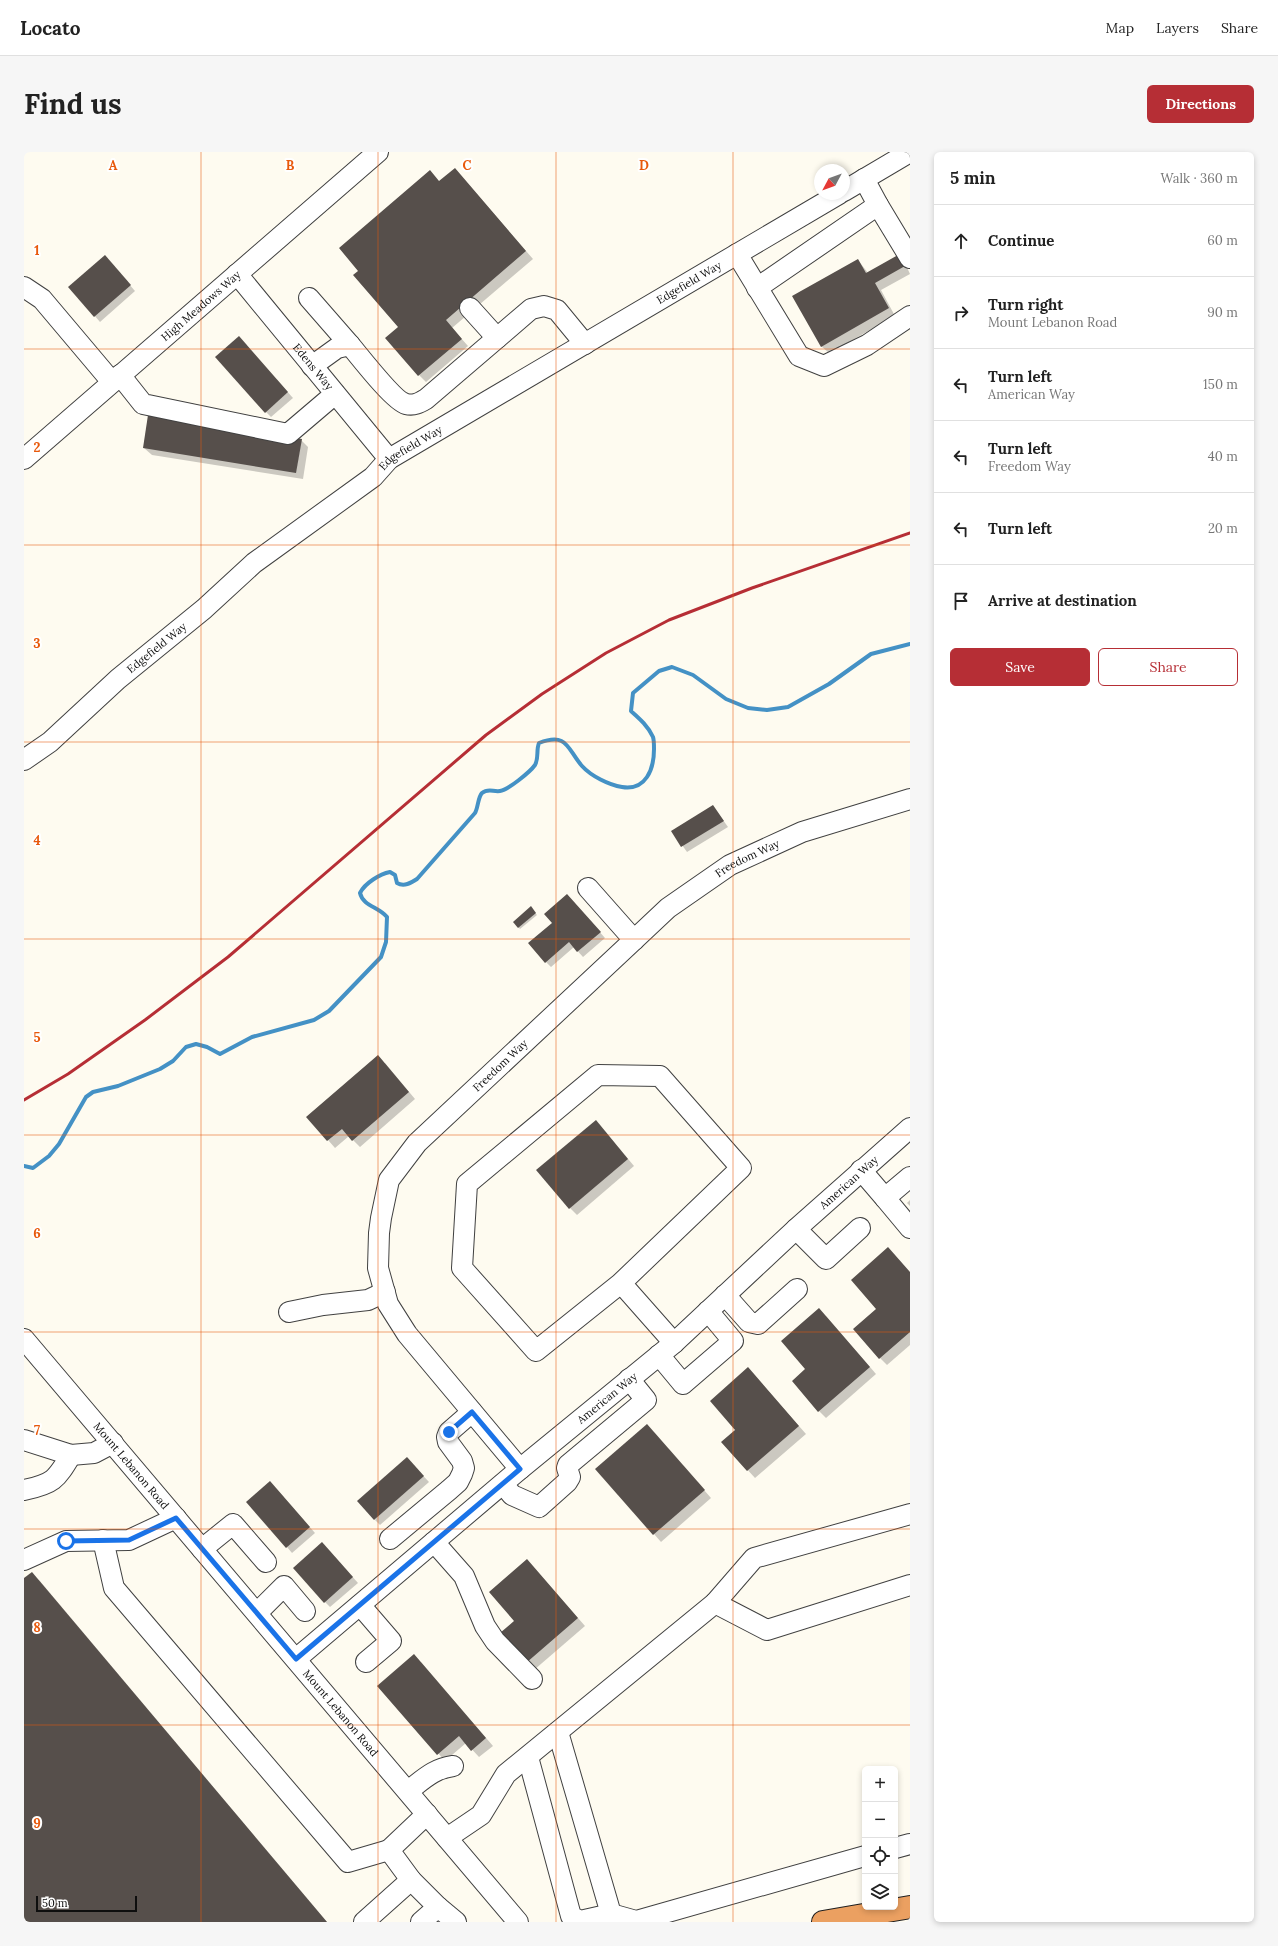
<!DOCTYPE html>
<html lang="en">
<head>
<meta charset="utf-8">
<style>
	:root { --surface:#fff; --page:#f6f6f6; --text:#222; --muted:#767676; --line:#e0e0e0; --accent:#b62e35 }
	body { margin:0; font-family:Lora,serif; background:var(--page); color:var(--text) }
	.controls { position:absolute; right:12px; bottom:12px; display:grid; overflow:hidden; border-radius:6px; box-shadow:0 2px 6px #0003 }
	.controls button { width:36px; height:36px; display:grid; place-items:center; padding:0; border:0; border-bottom:1px solid var(--line); background:var(--surface); color:var(--text); font:20px sans-serif }
	.compass { position:absolute; left:790px; top:12px; width:36px; height:36px; border-radius:50%; background:var(--surface); box-shadow:0 2px 6px #0003; rotate:229deg }
	.scale { position:absolute; left:12px; bottom:10px; width:101px; box-sizing:border-box; padding-left:4px; border:2px solid #0e0e0e; border-top:0; font-size:11px; line-height:14px; white-space:nowrap; color:#0e0e0e; -webkit-text-stroke:3px #fff; paint-order:stroke }
	.stop { position:absolute; width:12px; height:12px; margin:-9px; border:3px solid #1a73e8; border-radius:50%; background:#fff }
	.stop.end { background:#1a73e8; border-color:#fff; box-shadow:0 1px 4px #0008 }
	.list { margin:0; padding:0; list-style:none }
	h2 { display:flex; justify-content:space-between; align-items:center; height:52px; margin:0; padding:0 16px; font-size:17px }
	h2 small { font-size:13px; font-weight:400; color:var(--muted) }
	.list li { display:grid; grid-template-columns:26px 1fr auto; gap:12px; align-items:center; box-sizing:border-box; height:72px; padding:0 16px; border-top:1px solid var(--line) }
	.list b { display:block; font-size:15px; white-space:nowrap }
	.list p { margin:0; font-size:13px; white-space:nowrap; color:var(--muted) }
	.list em { font-size:13px; font-style:normal; color:var(--muted) }
	.actions { display:flex; gap:8px; padding:12px 16px }
	.actions a { flex:1; padding:9px 0; border:1px solid var(--accent); border-radius:6px; text-align:center; font-size:14px; color:var(--accent) }
	.actions .main { background:var(--accent); color:#fff }
	.icon { flex:none; width:22px; height:22px; fill:none; stroke:currentColor; stroke-width:2; stroke-linecap:round; stroke-linejoin:round }
	.map { position:relative; flex:none; width:886px; height:1770px; overflow:hidden; border-radius:6px }
	header { display:flex; align-items:center; gap:24px; box-sizing:border-box; height:56px; padding:0 20px; background:var(--surface); border-bottom:1px solid var(--line) }
	header strong { font-size:19px }
	nav { display:flex; gap:22px; margin-inline-start:auto; font-size:14px }
	.intro { display:flex; align-items:center; justify-content:space-between; box-sizing:border-box; height:96px; padding:0 24px }
	h1 { margin:0; font-size:28px }
	.button { padding:10px 18px; border-radius:6px; background:var(--accent); color:#fff; font-size:14px; font-weight:700 }
	main { display:flex; gap:24px; padding:0 24px }
	aside { flex:1; background:var(--surface); border-radius:6px; box-shadow:0 2px 6px #0003 }
	.map>svg:first-child { display:block }
	.shadow { fill:#0003 }
	.lines { fill:none; stroke-linecap:round; stroke-linejoin:round }
	.stream { stroke:#4491c5; stroke-width:4 }
	.building { fill:#564f4b }
	.minor-casing { stroke:#414141; stroke-width:22 }
	.highway-casing { stroke:#1f1f1f; stroke-width:24 }
	.minor { stroke:#fff; stroke-width:20 }
	.highway { stroke:#eba061; stroke-width:22 }
	.rail { stroke:#b62e35; stroke-width:3 }
	.route { stroke:#1a73e8; stroke-width:5 }
	.grid { fill:none; stroke:#e8590c; stroke-width:1; stroke-opacity:0.55 }
	.labels { text-anchor:middle; dominant-baseline:central; stroke-width:4; stroke-linejoin:round; paint-order:stroke }
	.street-label { font-size:11px; fill:#0e0e0e; stroke:#fff }
	.grid-label { font-size:13px; text-anchor:middle; font-weight:bold; fill:#e8590c; stroke:#fff; stroke-width:4; stroke-linejoin:round; paint-order:stroke }
</style>
</head>
<body>
<header>
<strong>Locato</strong>
<nav><a>Map</a><a>Layers</a><a>Share</a></nav>
</header>
<div class="intro"><h1>Find us</h1><a class="button">Directions</a></div>
<main>
<div class="map">
<svg width="886" height="1770" viewBox="0 0 886 1770">
	<rect width="100%" height="100%" fill="#fefbf0"/>
	<!-- shadow -->
	<g class="shadow">
		<path d="M 438,25 L 509,107 L 428,176 L 444,194 L 402,230 L 395,223 L 375,175 Z"/>
		<path d="M 834,108 L 844,121 L 881,111 L 886,122 L 857,138 L 871,164 L 805,201 L 797,194 Z"/>
		<path d="M 86,110 L 111,139 L 76,170 L 46,135 Z"/>
		<path d="M 220,191 L 269,246 L 247,265 L 242,260 Z"/>
		<path d="M 277,288 L 284,295 L 279,327 L 128,303 L 120,296 Z"/>
		<path d="M 689,654 L 704,675 L 663,700 L 648,679 Z"/>
		<path d="M 543,743 L 581,786 L 559,805 L 550,795 L 527,815 L 522,810 L 529,771 Z"/>
		<path d="M 507,756 L 513,763 L 496,777 L 490,770 Z"/>
		<path d="M 361,911 L 391,947 L 336,995 L 325,984 L 311,996 L 284,965 Z"/>
		<path d="M 579,977 L 610,1014 L 553,1063 L 546,1056 Z"/>
		<path d="M 886,1048 L 886,1054 L 883,1051 Z"/>
		<path d="M 886,1120 L 886,1193 L 863,1213 L 856,1206 L 854,1157 Z"/>
		<path d="M 802,1164 L 852,1222 L 802,1266 L 795,1259 L 783,1218 Z"/>
		<path d="M 731,1224 L 782,1282 L 731,1326 L 698,1290 L 712,1278 Z"/>
		<path d="M 630,1281 L 687,1346 L 637,1390 L 573,1317 Z"/>
		<path d="M 388,1312 L 405,1330 L 356,1373 L 351,1368 Z"/>
		<path d="M 251,1335 L 291,1381 L 268,1401 L 263,1395 Z"/>
		<path d="M 303,1396 L 334,1431 L 306,1455 L 301,1450 Z"/>
		<path d="M 510,1416 L 561,1474 L 510,1518 L 503,1511 L 492,1469 Z"/>
		<path d="M 0,1427 L 15,1428 L 303,1770 L 0,1770 Z"/>
		<path d="M 397,1510 L 469,1594 L 455,1605 L 442,1591 L 421,1609 L 355,1534 Z"/>
	</g>
	<g class="lines">
		<!-- stream -->
		<path class="stream" d="M 0,1014 L 9,1016 L 25,1004 L 35,992 L 62,945 L 69,940 L 94,934 L 136,917 L 149,909 L 162,895 L 172,892 L 183,895 L 196,902 L 228,885 L 290,868 L 305,859 L 357,805 L 362,790 L 363,765 C 355,755 339,754 336,741 C 341,731 356,722 366,720 L 371,723 L 373,731 C 380,735 387,731 393,727 L 451,661 C 454,656 454,645 458,641 C 464,636 469,640 476,639 C 484,638 506,620 511,613 C 515,606 512,598 515,591 C 544,580 543,597 558,614 C 567,624 585,633 598,635 C 622,639 630,617 630,597 C 630,593 630,588 629,585 C 624,574 616,567 607,559 L 609,541 L 635,519 L 648,515 L 669,523 L 702,547 L 724,556 L 743,558 L 764,555 L 805,532 L 847,502 L 886,492"/>
	</g>
	<!-- building -->
	<g class="building">
		<path d="M 431,16 L 502,99 L 422,168 L 438,187 L 394,224 L 361,186 L 374,175 L 329,123 L 334,119 L 315,96 L 406,18 L 415,29 Z"/>
		<path d="M 81,103 L 107,133 L 70,165 L 44,135 Z"/>
		<path d="M 874,103 L 881,114 L 851,131 L 865,156 L 797,195 L 768,144 L 834,107 L 842,121 Z"/>
		<path d="M 215,184 L 264,240 L 241,261 L 191,205 Z"/>
		<path d="M 124,263 L 278,287 L 272,321 L 119,296 Z"/>
		<path d="M 689,653 L 700,669 L 657,695 L 647,679 Z"/>
		<path d="M 543,742 L 577,780 L 553,800 L 545,790 L 521,811 L 504,791 L 528,771 L 520,762 Z"/>
		<path d="M 507,754 L 512,761 L 494,776 L 489,770 Z"/>
		<path d="M 354,903 L 385,940 L 328,989 L 318,977 L 303,989 L 282,965 Z"/>
		<path d="M 572,968 L 604,1007 L 545,1057 L 512,1018 Z"/>
		<path d="M 864,1095 L 886,1120 L 886,1180 L 855,1207 L 829,1177 L 852,1157 L 827,1128 Z"/>
		<path d="M 795,1156 L 846,1215 L 794,1260 L 768,1229 L 781,1217 L 757,1189 Z"/>
		<path d="M 724,1215 L 775,1274 L 723,1319 L 697,1290 L 711,1278 L 686,1249 Z"/>
		<path d="M 623,1272 L 681,1338 L 629,1383 L 571,1317 Z"/>
		<path d="M 383,1305 L 400,1324 L 350,1368 L 333,1349 Z"/>
		<path d="M 246,1329 L 286,1375 L 262,1396 L 222,1350 Z"/>
		<path d="M 298,1390 L 329,1425 L 300,1451 L 269,1416 Z"/>
		<path d="M 503,1407 L 554,1466 L 502,1511 L 476,1481 L 490,1469 L 465,1440 Z"/>
		<path d="M 8,1420 L 303,1770 L 0,1770 L 0,1426 Z"/>
		<path d="M 390,1502 L 462,1586 L 447,1599 L 435,1584 L 413,1603 L 353,1534 Z"/>
	</g>
	<g class="lines">
		<defs>
			<g id="minor">
				<path d="M 820,39 L 886,0"/>
				<path d="M 854,53 L 886,106"/>
				<path d="M 713,102 L 775,204 L 800,214 L 843,193 L 886,164"/>
				<path id="s1" d="M 213,122 L 365,307"/>
				<path d="M 0,135 L 18,147 L 88,230"/>
				<path d="M 733,136 L 854,53 L 840,27"/>
				<path d="M 285,146 L 326,193"/>
				<path d="M 446,156 L 473,186"/>
				<path d="M 288,214 L 313,196 L 326,193 C 336,205 370,249 382,252 C 390,254 395,251 402,247 L 507,157 L 520,154 L 533,158 L 561,192"/>
				<path d="M 96,223 L 119,252 L 264,282 L 311,242"/>
				<path id="s2" d="M 0,307 L 354,0"/>
				<path id="s3" d="M 0,608 L 26,590 L 94,527 L 180,457 L 230,411 L 349,325 L 365,307 L 815,42"/>
				<path d="M 564,736 L 610,788"/>
				<path d="M 837,1018 L 861,1046 L 886,1025"/>
				<path d="M 861,1046 L 886,1076"/>
				<path d="M 772,1077 L 802,1107 L 836,1076"/>
				<path d="M 597,1131 L 717,1016 L 636,924 L 574,923 L 443,1032 L 438,1116 L 512,1199 L 597,1131 L 650,1191"/>
				<path d="M 701,1143 L 725,1170 L 734,1172 L 773,1137"/>
				<path d="M 265,1160 L 299,1153 L 344,1148 L 361,1140"/>
				<path id="s4" d="M 0,1187 L 494,1770"/>
				<path d="M 635,1203 L 659,1232 L 709,1189 L 684,1159"/>
				<path d="M 0,1288 L 47,1303 L 70,1301 L 89,1291"/>
				<path id="s5" d="M 496,1317 L 383,1182 L 364,1152 L 354,1116 L 355,1081 L 357,1066 L 365,1028 L 393,991 L 610,788 L 644,756 L 680,731 L 706,713 L 778,680 L 886,647"/>
				<path d="M 479,1332 L 488,1343 L 515,1355 L 543,1330 L 546,1325 L 543,1316 L 544,1313 L 622,1248 L 605,1227"/>
				<path d="M 0,1338 C 29,1332 32,1328 47,1303"/>
				<path d="M 366,1387 L 425,1338 L 434,1330 L 438,1322 L 440,1316 L 438,1309 L 424,1290 L 423,1285 L 425,1280 L 448,1260"/>
				<path d="M 79,1388 L 90,1436 L 324,1710 L 365,1698"/>
				<path d="M 410,1390 L 440,1424 L 461,1474 L 471,1489 L 508,1527"/>
				<path d="M 178,1397 L 209,1372 L 242,1410"/>
				<path d="M 0,1408 L 42,1389 L 105,1388 L 152,1366"/>
				<path d="M 691,1451 L 743,1478 L 886,1433"/>
				<path d="M 336,1453 L 367,1489 L 342,1510"/>
				<path d="M 233,1461 L 260,1434 L 281,1459"/>
				<path id="s6" d="M 272,1507 L 496,1317 L 650,1191 L 772,1077 L 886,976"/>
				<path d="M 534,1580 L 587,1762 L 612,1769 L 841,1704"/>
				<path d="M 504,1605 L 547,1764 L 556,1769 L 587,1762"/>
				<path d="M 384,1639 C 400,1627 409,1617 429,1614"/>
				<path d="M 423,1686 L 457,1663 L 482,1622 L 691,1451 L 730,1406 L 886,1362"/>
				<path d="M 871,1696 L 886,1692"/>
				<path d="M 414,1755 L 432,1770"/>
				<path d="M 340,1770 L 387,1728"/>
				<path d="M 397,1770 L 414,1755 L 387,1728 L 365,1698 L 403,1662"/>
			</g>
			<path id="highway" d="M 799,1770 L 886,1755"/>
		</defs>
		<!-- minor casing -->
		<use href="#minor" class="minor-casing"/>
		<!-- highway casing -->
		<use href="#highway" class="highway-casing"/>
		<!-- minor -->
		<use href="#minor" class="minor"/>
		<!-- highway -->
		<use href="#highway" class="highway"/>
		<!-- rail -->
		<path class="rail" d="M 0,948 L 44,922 L 121,868 L 204,805 L 462,583 L 518,542 L 582,501 L 645,468 L 728,436 L 886,381"/>
	</g>
	<g class="lines">
		<!-- route -->
		<path class="route" d="M 42,1389 L 105,1388 L 152,1366 L 272,1507 L 496,1317 L 448,1260 L 425,1280"/>
	</g>
	<!-- grid -->
	<path class="grid" d="M 177,0 L 177,1770M 354,0 L 354,1770M 532,0 L 532,1770M 709,0 L 709,1770M 0,197 L 886,197M 0,393 L 886,393M 0,590 L 886,590M 0,787 L 886,787M 0,983 L 886,983M 0,1180 L 886,1180M 0,1377 L 886,1377M 0,1573 L 886,1573"/>
	<g class="labels">
		<!-- street labels -->
		<g class="street-label">
			<text stroke="none"><textPath href="#s3" startOffset="822">Edgefield Way</textPath></text>
			<text stroke="none"><textPath href="#s2" startOffset="234">High Meadows Way</textPath></text>
			<text stroke="none"><textPath href="#s1" startOffset="120">Edens Way</textPath></text>
			<text stroke="none"><textPath href="#s3" startOffset="498">Edgefield Way</textPath></text>
			<text stroke="none"><textPath href="#s3" startOffset="174">Edgefield Way</textPath></text>
			<text stroke="none"><textPath href="#s5" startOffset="822">Freedom Way</textPath></text>
			<text stroke="none"><textPath href="#s5" startOffset="498">Freedom Way</textPath></text>
			<text stroke="none"><textPath href="#s6" startOffset="730">American Way</textPath></text>
			<text stroke="none"><textPath href="#s6" startOffset="406">American Way</textPath></text>
			<text stroke="none"><textPath href="#s4" startOffset="166">Mount Lebanon Road</textPath></text>
			<text stroke="none"><textPath href="#s4" startOffset="490">Mount Lebanon Road</textPath></text>
		</g>
	</g>
	<g class="grid-label">
		<text x="89" y="18">A</text>
		<text x="266" y="18">B</text>
		<text x="443" y="18">C</text>
		<text x="620" y="18">D</text>
		<text x="13" y="103">1</text>
		<text x="13" y="300">2</text>
		<text x="13" y="496">3</text>
		<text x="13" y="693">4</text>
		<text x="13" y="890">5</text>
		<text x="13" y="1086">6</text>
		<text x="13" y="1283">7</text>
		<text x="13" y="1480">8</text>
		<text x="13" y="1676">9</text>
	</g>
</svg>
<div class="controls">
<button>+</button>
<button>−</button>
<button><svg class="icon" aria-label="locate" viewBox="0 0 24 24"><circle cx="12" cy="12" r="6"/><path d="M12 2v4M12 18v4M2 12h4M18 12h4"/></svg></button>
<button><svg class="icon" aria-label="layers" viewBox="0 0 24 24"><path d="M12 4l9 5-9 5-9-5zM3 14l9 5 9-5"/></svg></button>
</div>
<svg class="compass" viewBox="-18 -18 36 36"><path d="M0-13l5 13h-10z" fill="#e53935"/><path d="M0 13l5-13h-10z" fill="#767676"/></svg>
<div class="scale">50 m</div>
<div class="stop" style="left:42px;top:1389px"></div>
<div class="stop end" style="left:425px;top:1280px"></div>
</div>
<aside>
<h2>5 min<small>Walk · 360 m</small></h2>
<ul class="list">
<li><svg class="icon" aria-label="ahead" viewBox="0 0 24 24"><path d="M12 20V5M6 11l6-6 6 6"/></svg><div><b>Continue</b></div><em>60 m</em></li>
<li><svg class="icon" aria-label="right" viewBox="0 0 24 24"><path d="M7 20v-9h11M14 6l5 5-5 5"/></svg><div><b>Turn right</b><p>Mount Lebanon Road</p></div><em>90 m</em></li>
<li><svg class="icon" aria-label="left" viewBox="0 0 24 24"><path d="M17 20v-9H6M10 6l-5 5 5 5"/></svg><div><b>Turn left</b><p>American Way</p></div><em>150 m</em></li>
<li><svg class="icon" aria-label="left" viewBox="0 0 24 24"><path d="M17 20v-9H6M10 6l-5 5 5 5"/></svg><div><b>Turn left</b><p>Freedom Way</p></div><em>40 m</em></li>
<li><svg class="icon" aria-label="left" viewBox="0 0 24 24"><path d="M17 20v-9H6M10 6l-5 5 5 5"/></svg><div><b>Turn left</b></div><em>20 m</em></li>
<li><svg class="icon" aria-label="arrive" viewBox="0 0 24 24"><path d="M6 21V4h12l-3 4 3 4H6"/></svg><div><b>Arrive at destination</b></div></li>
</ul>
<div class="actions"><a class="main">Save</a><a>Share</a></div>
</aside>
</main>
</body>
</html>
